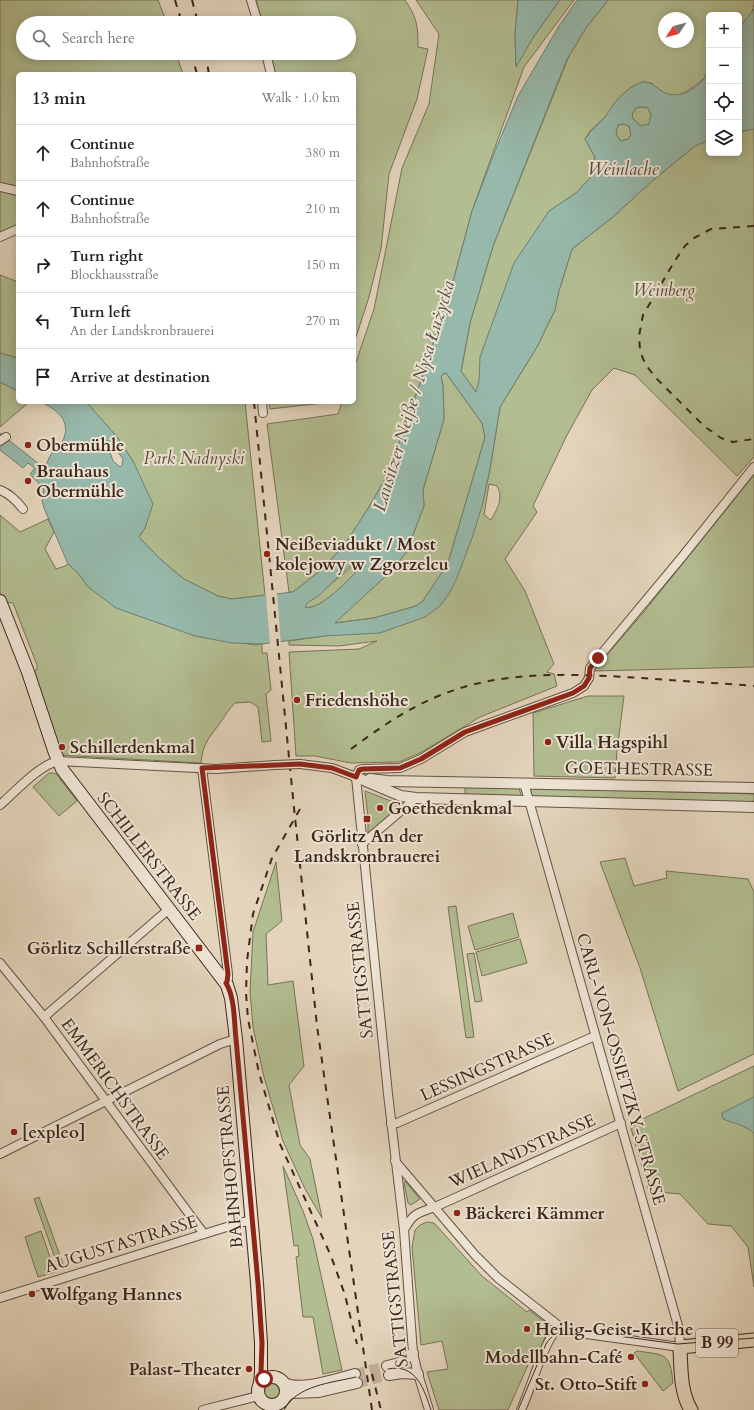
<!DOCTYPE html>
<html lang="en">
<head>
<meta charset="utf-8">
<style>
	:root { --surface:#fff; --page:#f2f2f2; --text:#202124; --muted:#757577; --line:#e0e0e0 }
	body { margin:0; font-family:Cardo,serif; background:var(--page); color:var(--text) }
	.controls { position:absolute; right:12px; top:12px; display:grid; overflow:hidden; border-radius:6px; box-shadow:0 2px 10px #0003 }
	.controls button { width:36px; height:36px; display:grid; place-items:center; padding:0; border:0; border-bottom:1px solid var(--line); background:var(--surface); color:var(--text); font:20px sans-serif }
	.compass { position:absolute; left:658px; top:12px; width:36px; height:36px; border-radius:50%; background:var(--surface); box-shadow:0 2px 10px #0003; rotate:235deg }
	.stop { position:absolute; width:12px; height:12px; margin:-9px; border:3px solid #8f2418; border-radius:50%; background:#fff }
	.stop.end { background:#8f2418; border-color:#fff; box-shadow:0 1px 4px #0008 }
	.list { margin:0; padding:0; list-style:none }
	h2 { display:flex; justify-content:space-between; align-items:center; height:52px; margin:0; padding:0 16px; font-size:17px }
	h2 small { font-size:13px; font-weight:400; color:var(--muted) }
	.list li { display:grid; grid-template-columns:26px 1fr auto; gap:12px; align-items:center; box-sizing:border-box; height:56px; padding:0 16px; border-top:1px solid var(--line) }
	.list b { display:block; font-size:15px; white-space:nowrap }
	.list p { margin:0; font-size:13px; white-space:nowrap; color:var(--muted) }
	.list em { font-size:13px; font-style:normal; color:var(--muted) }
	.icon { flex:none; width:22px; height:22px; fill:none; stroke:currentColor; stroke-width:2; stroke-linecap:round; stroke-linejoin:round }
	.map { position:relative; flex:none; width:754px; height:1410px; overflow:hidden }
	.search { position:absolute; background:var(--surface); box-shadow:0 2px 10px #0003; left:16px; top:16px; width:340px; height:44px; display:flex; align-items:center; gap:10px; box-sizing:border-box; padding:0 14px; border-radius:22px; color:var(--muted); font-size:15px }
	.panel { position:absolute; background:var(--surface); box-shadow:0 2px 10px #0003; left:16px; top:72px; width:340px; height:332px; border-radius:6px }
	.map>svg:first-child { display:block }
	.green { fill:#b2bd91; stroke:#787256; fill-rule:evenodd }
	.water { fill:#96b9ab; stroke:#727f71; fill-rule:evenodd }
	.pier { fill:#e3d4bb }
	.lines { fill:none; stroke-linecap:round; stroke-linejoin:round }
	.tertiary-tunnel { stroke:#c2b19b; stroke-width:10; stroke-dasharray:10 5; stroke-linecap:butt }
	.minor-casing { stroke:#665243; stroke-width:10 }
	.tertiary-casing { stroke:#665243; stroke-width:12 }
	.secondary-casing { stroke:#3d271b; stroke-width:14 }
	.primary-casing { stroke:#3d271b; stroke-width:15 }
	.minor { stroke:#ede3d3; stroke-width:8 }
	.tertiary { stroke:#ede3d3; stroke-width:10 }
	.secondary { stroke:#ede3d3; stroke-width:12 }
	.primary { stroke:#e3d4bb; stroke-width:13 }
	.tram { stroke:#3d271b; stroke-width:1 }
	.rail { stroke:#3d271b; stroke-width:2; stroke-dasharray:7 7; stroke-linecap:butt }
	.minor-bridge-casing { stroke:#665243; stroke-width:10; stroke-linecap:butt }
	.minor-bridge { stroke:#ede3d3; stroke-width:8 }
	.route { stroke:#8f2418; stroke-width:5 }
	.poi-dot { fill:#8f2418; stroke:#ede3d3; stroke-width:1.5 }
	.labels { text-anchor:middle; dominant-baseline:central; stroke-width:4; stroke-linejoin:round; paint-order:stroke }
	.shield { fill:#ede3d3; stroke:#725f52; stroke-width:1 }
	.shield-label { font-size:16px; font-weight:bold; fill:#3d271b }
	.park-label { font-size:17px; font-style:italic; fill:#5a4c38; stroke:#ede3d3 }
	.poi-label { font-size:17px; font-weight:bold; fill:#3d271b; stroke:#ede3d3; text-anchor:start }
	.street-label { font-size:17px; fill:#3d271b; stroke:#ede3d3 }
	.water-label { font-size:18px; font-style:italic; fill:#534c3f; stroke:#ede3d3 }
</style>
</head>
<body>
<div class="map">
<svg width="754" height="1410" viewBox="0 0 754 1410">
	<rect width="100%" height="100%" fill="#e3d4bb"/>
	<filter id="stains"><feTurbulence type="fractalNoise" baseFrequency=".005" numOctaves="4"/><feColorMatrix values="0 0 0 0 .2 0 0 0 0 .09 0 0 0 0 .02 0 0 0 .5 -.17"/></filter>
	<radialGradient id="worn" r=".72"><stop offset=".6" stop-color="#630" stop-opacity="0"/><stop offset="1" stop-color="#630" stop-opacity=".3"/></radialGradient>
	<!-- green -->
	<g class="green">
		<path d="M 0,0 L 158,0 L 167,23 L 23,23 L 23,53 L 176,53 L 183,74 L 18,74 L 18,191 L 0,187 Z"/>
		<path d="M 256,0 L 405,0 C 417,18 418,25 418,47 L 428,49 L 417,99 L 389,174 L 381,249 L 369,297 L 354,343 L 354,74 L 275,74 L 270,53 L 349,53 L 349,23 L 262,23 Z"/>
		<path d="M 416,0 L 518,0 L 515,34 L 516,66 L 534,36 L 560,0 L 574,0 L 524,67 L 472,211 L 454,278 L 425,369 L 388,474 L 369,507 L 347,541 L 324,568 L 293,592 L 289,592 L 267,424 L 338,414 L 342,402 L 354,402 L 354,368 L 374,309 L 402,168 L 429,104 L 439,34 Z"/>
		<path d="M 608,0 L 754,0 C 754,12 749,19 739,26 L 739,15 L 709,15 L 709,66 L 705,77 L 698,84 L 684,93 L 675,96 L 664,93 L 651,83 L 644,82 L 630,88 L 617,100 L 606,116 L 590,131 L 585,139 L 595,157 L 592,176 L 576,193 L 549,211 L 479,381 L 477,393 L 461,372 L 470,323 L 493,246 L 569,56 L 586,28 ZM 664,18 L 688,18 L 688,42 L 664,42 Z"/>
		<path d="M 640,107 L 647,107 L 651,114 L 649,124 L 641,126 L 633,119 L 632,114 L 636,108 Z"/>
		<path d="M 623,124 L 629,126 L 631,135 L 628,139 L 621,141 L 616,134 L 618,125 Z"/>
		<path d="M 754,129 L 754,457 L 737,476 L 635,375 L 614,368 L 592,390 L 567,435 L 533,506 L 537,512 L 505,559 L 525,591 L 554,664 L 547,672 L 554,674 L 557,686 L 480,717 L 420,753 L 399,762 L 351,763 L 315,756 L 296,756 L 289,652 L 359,649 L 377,641 L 339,646 L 289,645 L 289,641 L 324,636 L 425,617 L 482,506 L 490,469 L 500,407 L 537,347 L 555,310 L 559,291 L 572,249 L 613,217 L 652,181 L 695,146 L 709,140 L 709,153 L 739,153 L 739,132 ZM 489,484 L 497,486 C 504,498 497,509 491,520 L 484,515 Z"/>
		<path d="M 0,189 L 18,192 L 18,228 L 0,236 Z"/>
		<path d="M 0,275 L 18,282 L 18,358 L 0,353 Z"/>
		<path d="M 446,373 L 482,423 L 485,437 L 448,563 L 423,601 L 416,606 L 374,618 L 334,623 L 388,574 L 406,553 L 424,506 L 423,490 L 444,419 L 443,386 L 441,377 L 443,374 Z"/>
		<path d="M 0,382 L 18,391 L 18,402 L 29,402 L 0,427 Z"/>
		<path d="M 86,402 L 245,402 L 265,595 L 232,599 L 218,596 L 184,579 L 160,559 L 139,537 L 145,528 L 133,461 L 117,437 Z"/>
		<path d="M 269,402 L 332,402 L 270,409 Z"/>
		<path d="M 754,475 L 754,667 L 593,671 L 643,613 Z"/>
		<path d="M 0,515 L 20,532 L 48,519 L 54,532 L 45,549 L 56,569 L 65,566 L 68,564 L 78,573 L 88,587 L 195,636 L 255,645 L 262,644 L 262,653 L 267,653 L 271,690 L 266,694 L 271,741 L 262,742 L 258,707 L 250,702 L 235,703 C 229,709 225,716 220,723 C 209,739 203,742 201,763 L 59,755 L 33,674 L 37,669 L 37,665 L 13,603 L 4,602 L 0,592 Z"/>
		<path d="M 359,561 L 361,564 L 361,566 C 352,577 319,612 305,607 L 306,604 Z"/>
		<path d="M 588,696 L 624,696 L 617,751 L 615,778 L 534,776 L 533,713 Z"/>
		<path d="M 49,773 L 54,773 L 57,775 L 77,801 L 59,816 L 33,787 Z"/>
		<path d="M 465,787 L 519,788 L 522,798 L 465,797 Z"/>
		<path d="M 529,788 L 754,794 L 754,804 L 533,799 Z"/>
		<path d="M 365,791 L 404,806 L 368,834 L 368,817 Z"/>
		<path d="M 625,858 L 634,886 L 667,878 L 666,871 L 748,879 L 754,892 L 754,1054 L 678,1091 L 640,968 L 600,862 Z"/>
		<path d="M 276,862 L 282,921 L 266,934 L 268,985 L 293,981 L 304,1066 L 289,1085 L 300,1145 L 310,1159 L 322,1218 L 305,1189 L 283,1141 L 264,1077 L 253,1027 L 250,992 L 253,932 Z"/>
		<path d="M 456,906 L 474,1037 L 466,1038 L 448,907 Z"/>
		<path d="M 513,913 L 519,937 L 475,950 L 468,926 Z"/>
		<path d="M 520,939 L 527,963 L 482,976 L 476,952 Z"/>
		<path d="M 474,953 L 482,1001 L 475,1002 L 467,954 Z"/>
		<path d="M 754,1066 L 754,1287 L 748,1247 L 731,1226 L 708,1224 L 680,1194 L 659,1192 L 650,1195 L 630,1125 Z"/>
		<path d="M 283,1166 L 303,1211 L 313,1239 L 342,1370 L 323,1374 L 313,1317 L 303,1317 L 296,1257 L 299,1256 L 298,1245 L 294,1246 Z"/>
		<path d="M 405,1181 L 420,1199 L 411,1205 L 408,1203 L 404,1183 Z"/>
		<path d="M 39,1197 L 64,1267 L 59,1269 L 34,1199 Z"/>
		<path d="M 427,1222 L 434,1223 L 482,1276 L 527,1312 L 529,1310 L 546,1323 L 548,1329 L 537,1358 L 532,1356 L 508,1410 L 439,1410 L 427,1372 L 448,1369 L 442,1341 L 421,1345 L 412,1247 L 415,1230 L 420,1225 Z"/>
		<path d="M 41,1231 L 55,1272 L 38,1277 L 25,1237 Z"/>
		<path d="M 637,1351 C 665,1355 670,1352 673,1383 L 663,1391 L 634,1353 Z"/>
		<circle cx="272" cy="1391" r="9"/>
	</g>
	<!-- water -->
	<g class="water">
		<path d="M 518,0 L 560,0 L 534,36 L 516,67 L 515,34 Z"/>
		<path d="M 577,0 L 608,0 L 586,28 L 567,59 L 493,246 L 470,323 L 461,371 L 476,392 L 479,381 L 480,357 L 514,263 L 549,211 L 576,193 L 592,176 L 595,157 L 585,139 C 591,130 598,125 605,117 C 609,112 612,106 616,101 C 622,94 634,84 643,82 C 652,81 658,90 665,93 C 679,99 696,90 705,77 C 707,74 708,69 709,66 L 709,140 L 695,146 L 652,181 L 613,217 L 572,249 L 559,291 L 555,310 L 537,347 L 500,407 L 490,469 L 482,506 L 472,538 L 457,578 L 449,594 L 440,606 L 425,617 L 380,633 L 324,636 L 262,644 L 232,643 L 195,636 L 116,608 L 88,587 L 78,573 L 68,564 L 44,508 L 42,500 L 44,498 L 43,488 L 30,474 L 35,468 L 28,463 L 23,468 L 0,450 L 0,433 L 39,464 L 45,467 C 47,463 49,457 52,453 C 55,449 60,446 62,442 C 73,422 57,409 40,402 L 86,402 L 90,406 L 117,437 L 133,461 L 153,504 L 145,528 L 139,537 L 160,559 L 184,579 L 218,596 L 232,599 L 293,592 L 324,568 L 347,541 L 369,507 L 388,474 L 425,369 L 454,278 L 472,211 L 495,151 L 518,96 L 559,26 ZM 640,107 L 647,107 L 651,114 L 649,124 L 641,126 L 633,119 L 632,114 L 636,108 ZM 623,124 L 629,126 L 631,135 L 628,139 L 621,141 L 616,134 L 618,125 ZM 446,373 L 482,423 L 485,437 L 448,563 L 423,601 L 416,606 L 374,618 L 335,623 L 388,574 L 406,553 L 424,506 L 423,490 L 444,419 L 443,386 L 441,377 L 443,374 ZM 106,441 L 110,441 L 123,459 L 122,465 L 120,467 L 113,461 ZM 359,561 L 361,564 L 361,566 C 352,577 319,612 305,607 C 307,602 312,600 317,597 C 329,587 345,567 359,561 Z"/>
		<path d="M 754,9 L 754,129 L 739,132 L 739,26 L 744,22 Z"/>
		<path d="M 0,353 L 18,358 L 18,391 L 0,382 Z"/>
		<path d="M 754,1097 L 754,1133 C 743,1124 735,1124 723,1119 L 722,1113 Z"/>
	</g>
	<!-- pier -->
	<path class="pier" d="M 277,592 L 279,619 L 268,620 L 279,619 L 281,644 L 270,645 L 266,595 L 264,594 Z"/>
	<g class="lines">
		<!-- tertiary-tunnel -->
		<g class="tertiary-tunnel">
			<path d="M 355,1374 L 387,1366"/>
			<path d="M 357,1383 L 389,1375"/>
		</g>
		<defs>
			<g id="minor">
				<path d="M 251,0 L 258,23"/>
				<path d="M 266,53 L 271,74"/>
				<path d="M 0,187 L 18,191"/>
				<path d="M 0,237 L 18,229"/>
				<path d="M 262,402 L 263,413"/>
				<path d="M 0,441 L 6,437"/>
				<path d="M 0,490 C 10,494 16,500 23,509"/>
				<path d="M 300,764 L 332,768 L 356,777"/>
				<path d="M 202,768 L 228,974 L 228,979 L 226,983"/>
				<path d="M 0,805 C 15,792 39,765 58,761 L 216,769 L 275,765"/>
				<path d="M 362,844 L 416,798"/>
				<path d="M 0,963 L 44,1017 L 204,1234"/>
				<path d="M 44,1017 L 169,909"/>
				<path d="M 391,1124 L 397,1123 L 595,1036"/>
				<path d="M 0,1154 L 220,1044 L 236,1039"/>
				<path d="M 395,1161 L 475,1255 L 498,1278 L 559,1326 L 572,1332 L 680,1347 L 679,1329 C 628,1147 574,965 524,783"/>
				<path d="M 404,1230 C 413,1213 418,1213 435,1207 L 621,1123"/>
				<path d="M 0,1298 L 204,1234 L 243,1222 L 252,1221"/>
				<path d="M 203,1410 L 258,1396"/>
				<path d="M 429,1410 L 418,1374 L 413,1353 L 404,1230 L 388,1094 L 356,777 L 359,770 L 363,769 L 400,768 L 421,759 L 465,732 L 573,693 L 584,686 L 589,678 L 590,668 L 598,658 L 682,557 L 754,467"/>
				<path d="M 521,1410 C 532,1386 542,1345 559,1326"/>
			</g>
			<g id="tertiary">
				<path d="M 356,777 L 401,796 L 416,798 L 754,807"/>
				<path d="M 370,779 L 387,781 L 754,788"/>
				<path d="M 387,1366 L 400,1363 L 413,1353"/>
				<path d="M 389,1375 L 402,1373 L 418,1374"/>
				<path d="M 284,1383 C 303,1391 335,1379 355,1374"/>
				<path d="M 285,1397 L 291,1393 L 319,1392 L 357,1383"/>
			</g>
			<g id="secondary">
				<path d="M 0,601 L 28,672 L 55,753 L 62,769 L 227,985 L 231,998 L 236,1039 L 257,1283 L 261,1343 L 261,1373 L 260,1383"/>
				<circle cx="272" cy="1391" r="14"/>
			</g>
			<path id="primary" d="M 691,1410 C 680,1392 681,1367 680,1347 L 754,1340"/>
		</defs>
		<!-- minor casing -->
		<use href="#minor" class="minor-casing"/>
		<!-- tertiary casing -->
		<use href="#tertiary" class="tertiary-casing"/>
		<!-- secondary casing -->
		<use href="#secondary" class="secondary-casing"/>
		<!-- primary casing -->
		<use href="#primary" class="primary-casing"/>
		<!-- minor -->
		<use href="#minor" class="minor"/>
		<!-- tertiary -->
		<use href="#tertiary" class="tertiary"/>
		<!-- secondary -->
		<use href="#secondary" class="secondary"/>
		<!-- primary -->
		<use href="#primary" class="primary"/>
		<!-- tram -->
		<g class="tram">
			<path d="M 388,1369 C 416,1363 424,1389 431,1410"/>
			<path d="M 284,1410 C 297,1385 331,1383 356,1377"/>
			<path d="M 518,1410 L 546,1344 C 552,1334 562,1330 573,1330 L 678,1344 L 754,1338"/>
		</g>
		<!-- rail -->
		<g class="rail">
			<path d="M 175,0 L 182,23"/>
			<path d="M 192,0 L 198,23"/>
			<path d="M 191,53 L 197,74"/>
			<path d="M 205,53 L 209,74"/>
			<path d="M 754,226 L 711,229 L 694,238 L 685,246 L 674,262 L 649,305 L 643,315 L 639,336 L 640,350 L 643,359 L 649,369 L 656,378 L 704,426 L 721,438 L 733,442 L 754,439"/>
			<path d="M 254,402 L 294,808 L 317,1026 L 372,1410"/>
			<path d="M 351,749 C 378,729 405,710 436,697 C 501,669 574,674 642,678 C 679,681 717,683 754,686"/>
			<path d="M 300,809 L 272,858 L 253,914 L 247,961 L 246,993 L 248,1019 L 259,1073 L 280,1144 L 331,1256 L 345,1295 L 357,1344"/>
			<path d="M 372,1374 L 381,1410"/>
		</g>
		<defs>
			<path id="minor-bridge" d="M 275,765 L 300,764"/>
		</defs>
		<!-- minor-bridge casing -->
		<use href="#minor-bridge" class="minor-bridge-casing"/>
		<!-- minor-bridge -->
		<use href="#minor-bridge" class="minor-bridge"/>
	</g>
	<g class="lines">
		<!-- route -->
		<path class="route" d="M 264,1379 L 260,1383 L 261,1373 L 262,1343 L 258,1283 L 236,1039 C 234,1021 235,998 226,983 L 227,982 L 228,974 L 202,768 L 300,764 L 332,768 L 356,777 L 359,770 L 363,769 L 400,768 L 421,759 L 465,732 L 573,693 L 584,686 L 589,678 L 590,668 L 598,658"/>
	</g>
	<!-- markers -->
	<g class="poi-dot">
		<circle cx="28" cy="445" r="4"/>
		<circle cx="28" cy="481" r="4"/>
		<circle cx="267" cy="554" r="4"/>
		<circle cx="297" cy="700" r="4"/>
		<circle cx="548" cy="742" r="4"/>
		<circle cx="62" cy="747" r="4"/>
		<circle cx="380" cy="808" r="4"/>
		<rect x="363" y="815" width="8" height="8" rx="2"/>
		<rect x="195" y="944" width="8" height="8" rx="2"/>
		<circle cx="14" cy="1132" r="4"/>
		<circle cx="457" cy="1213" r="4"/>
		<circle cx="32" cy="1294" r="4"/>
		<circle cx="527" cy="1329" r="4"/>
		<circle cx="631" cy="1357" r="4"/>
		<circle cx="249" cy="1369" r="4"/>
		<circle cx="645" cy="1384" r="4"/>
	</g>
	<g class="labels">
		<!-- shield labels -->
		<rect class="shield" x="696" y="1329" width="42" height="28" rx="3"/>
		<g class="shield-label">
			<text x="717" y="1343">B 99</text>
		</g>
		<!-- park labels -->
		<g class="park-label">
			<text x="664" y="290">Weinberg</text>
			<text x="194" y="458">Park Nadnyski</text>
		</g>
		<!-- poi labels -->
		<g class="poi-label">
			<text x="36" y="445">Obermühle</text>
			<text x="36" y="471">Brauhaus<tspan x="36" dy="20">Obermühle</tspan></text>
			<text x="275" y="544">Neißeviadukt / Most<tspan x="275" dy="20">kolejowy w Zgorzelcu</tspan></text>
			<text x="305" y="700">Friedenshöhe</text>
			<text x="556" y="742">Villa Hagspihl</text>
			<text x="70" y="747">Schillerdenkmal</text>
			<text x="388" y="808">Goethedenkmal</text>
			<text x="367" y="836" text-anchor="middle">Görlitz An der<tspan x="367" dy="20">Landskronbrauerei</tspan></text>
			<text x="191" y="948" text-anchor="end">Görlitz Schillerstraße</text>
			<text x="22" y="1132">[expleo]</text>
			<text x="465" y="1213">Bäckerei Kämmer</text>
			<text x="40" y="1294">Wolfgang Hannes</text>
			<text x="535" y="1329">Heilig-Geist-Kirche</text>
			<text x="623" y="1357" text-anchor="end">Modellbahn-Café</text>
			<text x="241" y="1369" text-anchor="end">Palast-Theater</text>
			<text x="637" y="1384" text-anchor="end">St. Otto-Stift</text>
		</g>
		<!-- street labels -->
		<g class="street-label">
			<text transform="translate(639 769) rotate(1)">GOETHESTRASSE</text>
			<text transform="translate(149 856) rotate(52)">SCHILLERSTRASSE</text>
			<text transform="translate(360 970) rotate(-96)">SATTIGSTRASSE</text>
			<text transform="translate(487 1067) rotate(-24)">LESSINGSTRASSE</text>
			<text transform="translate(621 1069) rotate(74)">CARL-VON-OSSIETZKY-STRASSE</text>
			<text transform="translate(115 1089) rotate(54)">EMMERICHSTRASSE</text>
			<text transform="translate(522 1151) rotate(-24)">WIELANDSTRASSE</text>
			<text transform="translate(230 1167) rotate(-95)">BAHNHOFSTRASSE</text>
			<text transform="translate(121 1244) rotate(-17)">AUGUSTASTRASSE</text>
			<text transform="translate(395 1299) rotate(-96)">SATTIGSTRASSE</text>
		</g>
		<!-- water labels -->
		<g class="water-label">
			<text x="623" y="169">Weinlache</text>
			<text transform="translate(414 396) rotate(-73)">Lausitzer Neiße / Nysa Łużycka</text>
		</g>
	</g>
	<rect width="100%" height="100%" filter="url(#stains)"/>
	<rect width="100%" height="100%" fill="url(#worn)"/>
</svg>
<div class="controls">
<button>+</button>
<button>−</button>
<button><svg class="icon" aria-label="locate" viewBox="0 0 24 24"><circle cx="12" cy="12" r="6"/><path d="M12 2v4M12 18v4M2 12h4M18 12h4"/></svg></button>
<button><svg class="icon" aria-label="layers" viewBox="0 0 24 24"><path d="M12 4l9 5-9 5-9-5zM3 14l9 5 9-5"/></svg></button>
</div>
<svg class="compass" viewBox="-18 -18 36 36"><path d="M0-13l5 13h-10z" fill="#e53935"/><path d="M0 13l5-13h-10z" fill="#757577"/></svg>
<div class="stop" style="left:264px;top:1379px"></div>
<div class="stop end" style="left:598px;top:658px"></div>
<div class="search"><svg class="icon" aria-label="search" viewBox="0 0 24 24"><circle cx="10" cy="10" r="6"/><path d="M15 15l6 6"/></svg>Search here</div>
<section class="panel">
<h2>13 min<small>Walk · 1.0 km</small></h2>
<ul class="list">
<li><svg class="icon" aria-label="ahead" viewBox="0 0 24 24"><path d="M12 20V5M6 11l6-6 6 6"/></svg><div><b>Continue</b><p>Bahnhofstraße</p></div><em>380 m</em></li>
<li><svg class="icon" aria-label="ahead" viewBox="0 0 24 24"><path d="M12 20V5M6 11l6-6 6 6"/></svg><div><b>Continue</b><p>Bahnhofstraße</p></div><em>210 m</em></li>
<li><svg class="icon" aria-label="right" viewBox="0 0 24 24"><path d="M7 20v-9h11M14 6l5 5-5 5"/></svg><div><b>Turn right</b><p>Blockhausstraße</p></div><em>150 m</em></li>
<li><svg class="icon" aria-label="left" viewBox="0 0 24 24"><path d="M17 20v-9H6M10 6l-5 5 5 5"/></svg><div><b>Turn left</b><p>An der Landskronbrauerei</p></div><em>270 m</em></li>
<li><svg class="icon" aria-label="arrive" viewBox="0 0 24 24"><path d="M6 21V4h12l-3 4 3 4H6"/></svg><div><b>Arrive at destination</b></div></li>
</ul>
</section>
</div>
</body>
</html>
